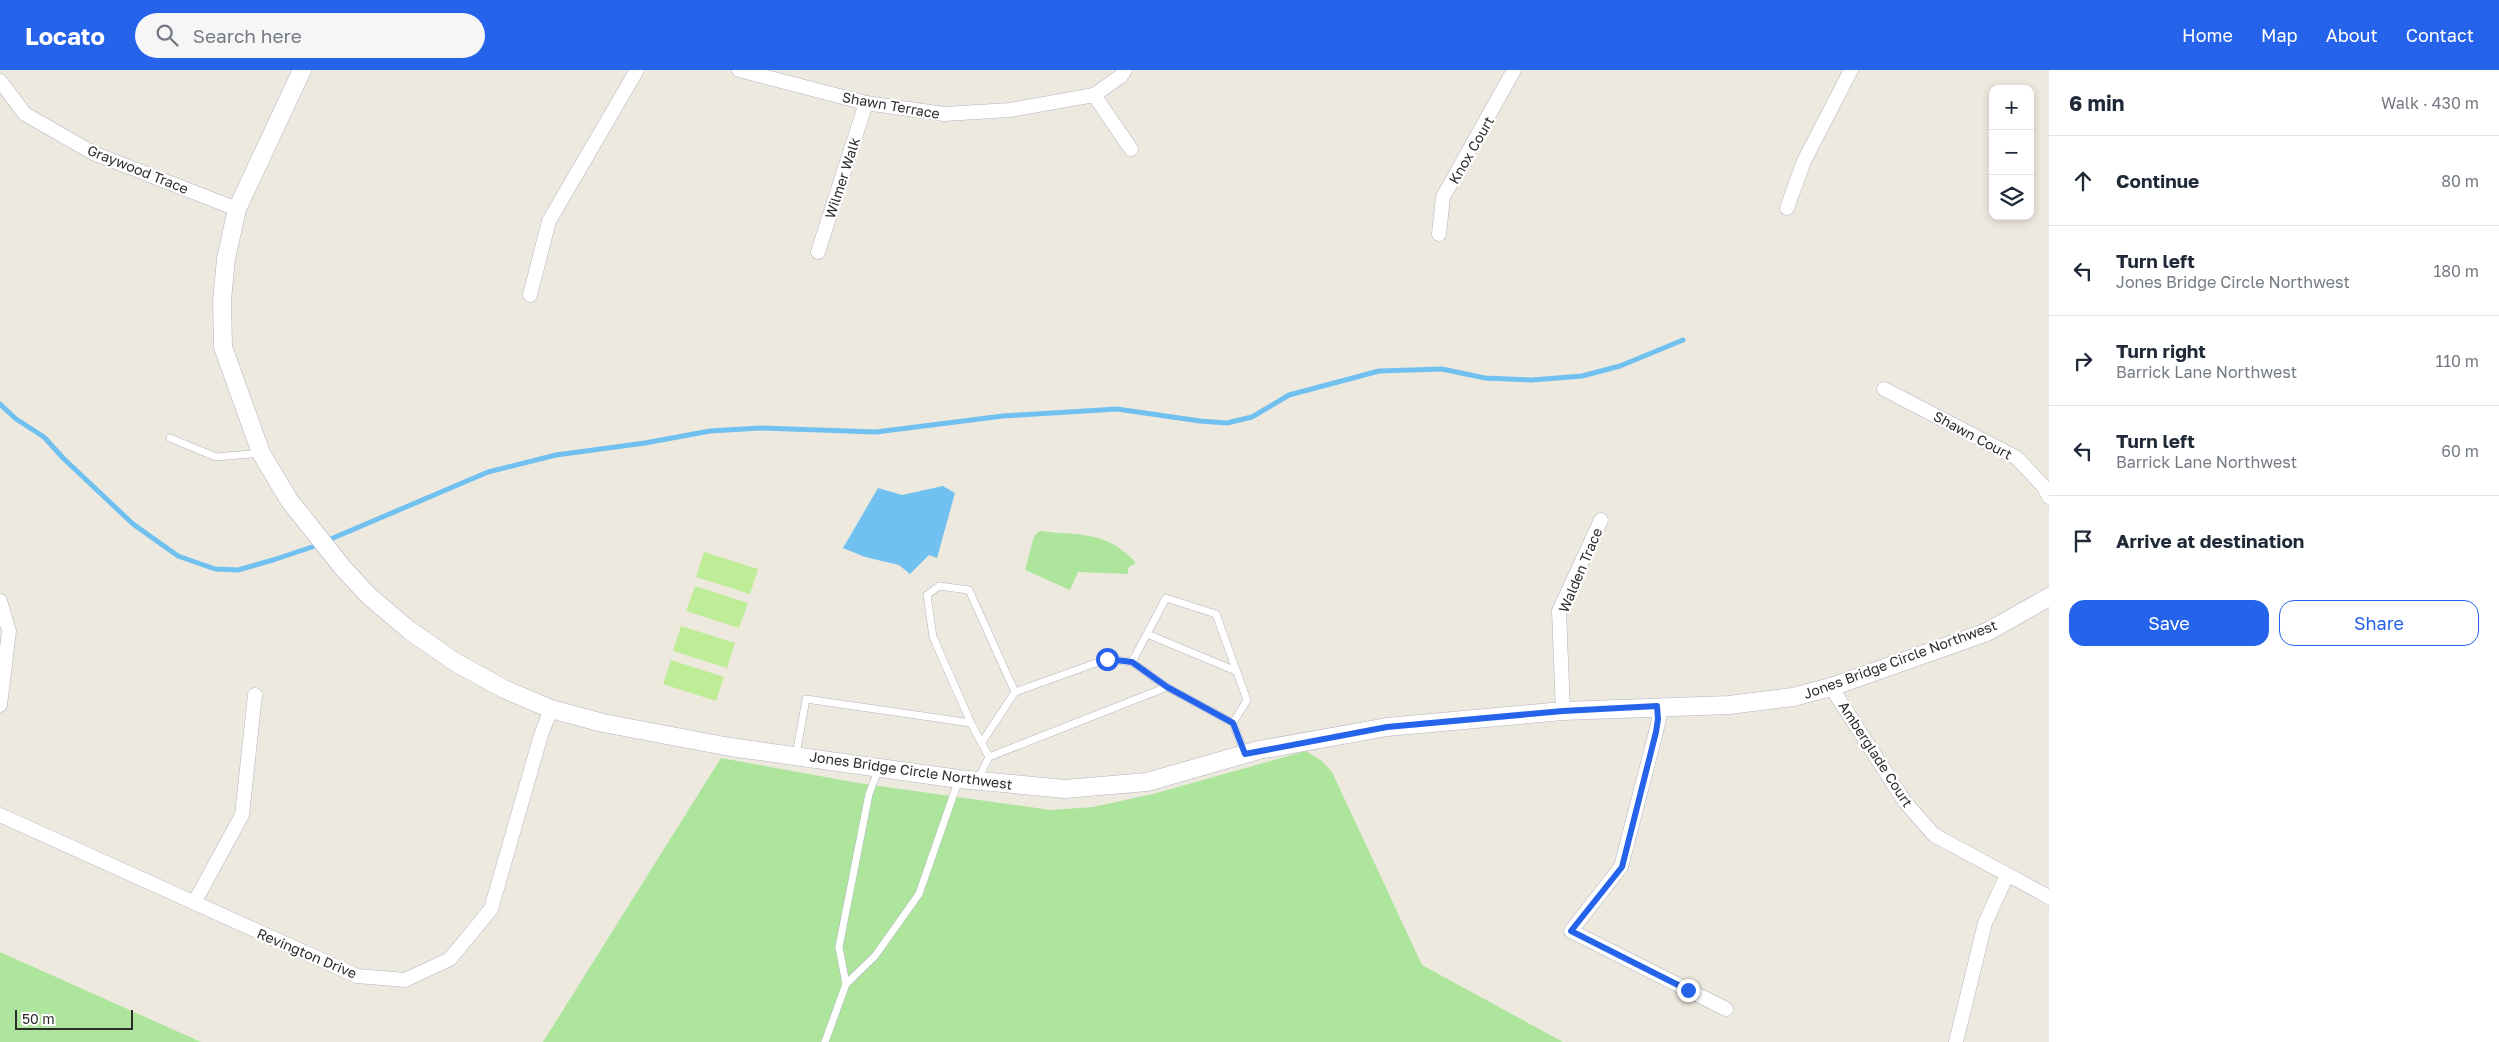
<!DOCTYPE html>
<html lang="en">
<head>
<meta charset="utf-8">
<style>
	:root { --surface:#fff; --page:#f6f6f7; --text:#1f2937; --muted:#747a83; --line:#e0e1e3; --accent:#2563eb }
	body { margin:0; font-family:"Golos Text",sans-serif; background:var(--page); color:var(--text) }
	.controls { position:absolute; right:15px; top:15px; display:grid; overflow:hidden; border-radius:10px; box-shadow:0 2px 8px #0003 }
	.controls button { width:45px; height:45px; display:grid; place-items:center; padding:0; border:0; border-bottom:1px solid var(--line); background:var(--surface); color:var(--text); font:25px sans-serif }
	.scale { position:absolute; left:15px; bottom:12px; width:118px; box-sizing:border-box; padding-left:5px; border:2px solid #2c2c2c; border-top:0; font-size:14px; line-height:18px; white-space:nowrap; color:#2c2c2c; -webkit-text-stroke:4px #fff; paint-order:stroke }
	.stop { position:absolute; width:15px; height:15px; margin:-11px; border:4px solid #2563eb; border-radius:50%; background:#fff }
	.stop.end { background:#2563eb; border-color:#fff; box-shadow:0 1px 5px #0008 }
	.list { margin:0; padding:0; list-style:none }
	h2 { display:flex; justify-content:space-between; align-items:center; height:65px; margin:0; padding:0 20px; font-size:21px }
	h2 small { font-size:16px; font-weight:400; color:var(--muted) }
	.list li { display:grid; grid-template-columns:32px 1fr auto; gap:15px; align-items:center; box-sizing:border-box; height:90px; padding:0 20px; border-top:1px solid var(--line) }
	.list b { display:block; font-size:19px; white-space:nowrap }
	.list p { margin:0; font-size:16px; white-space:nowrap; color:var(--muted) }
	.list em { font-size:16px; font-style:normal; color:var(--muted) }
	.actions { display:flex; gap:10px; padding:15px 20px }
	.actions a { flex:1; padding:11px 0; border:1px solid var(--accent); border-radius:15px; text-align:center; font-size:18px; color:var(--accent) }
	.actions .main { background:var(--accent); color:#fff }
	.icon { flex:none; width:28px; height:28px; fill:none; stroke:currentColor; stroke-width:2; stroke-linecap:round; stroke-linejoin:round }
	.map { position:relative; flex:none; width:2049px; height:972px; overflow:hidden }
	header { display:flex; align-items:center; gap:30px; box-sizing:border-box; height:70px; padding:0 25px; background:var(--accent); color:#fff }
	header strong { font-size:24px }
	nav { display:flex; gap:28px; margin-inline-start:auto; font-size:18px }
	.search { width:350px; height:45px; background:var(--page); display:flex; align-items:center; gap:12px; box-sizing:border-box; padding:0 18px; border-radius:28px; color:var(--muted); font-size:19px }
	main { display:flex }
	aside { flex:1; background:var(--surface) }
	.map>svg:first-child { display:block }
	.green { fill:#ace59b }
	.pitch { fill:#beec97 }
	.water { fill:#71c1f0 }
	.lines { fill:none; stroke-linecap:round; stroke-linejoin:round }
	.stream { stroke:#71c1f0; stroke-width:5 }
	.service-casing { stroke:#b2b3c0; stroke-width:8 }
	.minor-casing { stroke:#b2b3c0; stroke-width:15 }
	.tertiary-casing { stroke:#b2b3c0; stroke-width:19 }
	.service { stroke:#fff; stroke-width:7 }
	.minor { stroke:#fff; stroke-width:14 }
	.tertiary { stroke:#fff; stroke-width:18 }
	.route { stroke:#2563eb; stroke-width:6 }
	.labels { text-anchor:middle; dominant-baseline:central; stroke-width:4.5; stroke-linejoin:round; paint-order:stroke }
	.street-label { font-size:14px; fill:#2c2c2c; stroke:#fff }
</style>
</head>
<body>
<header>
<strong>Locato</strong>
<div class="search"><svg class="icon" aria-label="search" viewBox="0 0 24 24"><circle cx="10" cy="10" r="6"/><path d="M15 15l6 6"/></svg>Search here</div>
<nav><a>Home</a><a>Map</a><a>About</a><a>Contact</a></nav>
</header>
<main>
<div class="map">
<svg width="2049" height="972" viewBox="0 0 2049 972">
	<rect width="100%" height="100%" fill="#eee9df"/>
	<!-- green -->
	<g class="green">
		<path d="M 1040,461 C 1080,466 1107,460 1136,493 L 1128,498 L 1128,504 L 1078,502 L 1070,520 L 1025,500 L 1034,466 Z"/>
		<path d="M 1306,681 L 1322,691 L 1332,702 L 1422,895 L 1563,972 L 543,972 L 721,688 L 858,713 L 1051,740 L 1093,737 L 1153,724 Z"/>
		<path d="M 0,882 L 201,972 L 0,972 Z"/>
	</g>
	<!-- pitch -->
	<g class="pitch">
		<path d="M 704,482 L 758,499 L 750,524 L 696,507 Z"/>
		<path d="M 695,516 L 748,533 L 739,558 L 686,541 Z"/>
		<path d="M 681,556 L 735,573 L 727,598 L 673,581 Z"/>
		<path d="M 671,590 L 724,607 L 716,631 L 663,614 Z"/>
	</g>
	<!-- water -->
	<path class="water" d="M 943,416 L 955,423 L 937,488 L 929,485 L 910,504 L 899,495 L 865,487 L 843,478 L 878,418 L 902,425 Z"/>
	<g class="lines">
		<!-- stream -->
		<path class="stream" d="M 0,334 L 16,349 L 44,367 L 63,388 L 133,454 L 178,486 L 215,499 L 238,500 L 273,490 L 312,477 L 488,402 L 556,385 L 645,373 L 710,361 L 760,358 L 876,362 L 1003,346 L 1117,339 L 1200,351 L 1227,353 L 1252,347 L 1289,325 L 1379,301 L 1442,299 L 1485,308 L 1532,310 L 1582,306 L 1620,296 L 1683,270"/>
		<defs>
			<g id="service">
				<path d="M 170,368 L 216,387 L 261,383"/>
				<path d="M 1147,564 L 1236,601"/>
				<path d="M 1167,617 L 1132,592 L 1166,528 L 1216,544 L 1247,630 L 1233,653"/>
				<path d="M 971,653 L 933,567 L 927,525 L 939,516 L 969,520 L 1015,622"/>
				<path d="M 982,672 L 1015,622 L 1107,589 L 1132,592"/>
				<path d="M 796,685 L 806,629 L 971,653 L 989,687"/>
				<path d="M 978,709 L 989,687 L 1167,617 L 1233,653 L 1245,684"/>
				<path d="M 846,914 L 839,877 L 869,724 L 879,698"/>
				<path d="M 825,972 L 846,914 L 875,886 L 919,824 L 959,709"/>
			</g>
			<g id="minor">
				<path d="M 739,0 L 866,33 L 944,44 L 1010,40 L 1094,25 L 1121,6 L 1125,0"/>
				<path d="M 0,11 L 25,44 L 93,83 L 237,139"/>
				<path d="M 1094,25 L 1131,79"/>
				<path d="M 1787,138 L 1804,91 L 1851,0"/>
				<path d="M 1439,164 L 1443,127 L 1514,0"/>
				<path d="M 818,182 L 866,33"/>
				<path d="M 530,225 L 549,151 L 637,0"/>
				<path d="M 1884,319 L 2017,388 L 2044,417 L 2049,427"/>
				<path d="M 0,531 L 9,561 L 0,635"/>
				<path d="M 1831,617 L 1905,732 L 1934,765 L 2049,827"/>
				<path d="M 1657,636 L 1659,649 L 1656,662 L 1621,797 L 1571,861 L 1726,939"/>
				<path d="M 1563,641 L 1559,541 L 1601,450"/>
				<path d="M 0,745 L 357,906 L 405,910 L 450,889 L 491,839 L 541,665 L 551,639"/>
				<path d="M 194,833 L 242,745 L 255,625"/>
				<path d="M 1956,972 L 1985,853 L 2007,805"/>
			</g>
			<path id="tertiary" d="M 302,0 L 237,139 L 226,189 L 222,230 L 223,277 L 261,383 L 289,430 L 343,498 L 369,526 L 409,560 L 455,592 L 504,619 L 551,639 L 603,653 L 730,677 L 959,709 L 1065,719 L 1147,712 L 1259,680 L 1387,657 L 1563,641 L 1729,635 L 1793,627 L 1831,617 L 1987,562 L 2049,527"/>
		</defs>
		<!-- service casing -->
		<use href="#service" class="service-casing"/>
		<!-- minor casing -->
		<use href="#minor" class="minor-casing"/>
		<!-- tertiary casing -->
		<use href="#tertiary" class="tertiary-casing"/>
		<!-- service -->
		<use href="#service" class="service"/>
		<!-- minor -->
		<use href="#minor" class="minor"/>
		<!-- tertiary -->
		<use href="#tertiary" class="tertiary"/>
	</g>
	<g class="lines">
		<!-- route -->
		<path class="route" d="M 1107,589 L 1132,592 L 1167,617 L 1233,653 L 1245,684 L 1387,657 L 1563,641 L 1657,636 L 1658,649 L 1656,662 L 1622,797 L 1571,861 L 1688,920"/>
	</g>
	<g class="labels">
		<!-- street labels -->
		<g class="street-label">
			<text transform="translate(891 35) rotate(10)">Shawn Terrace</text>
			<text transform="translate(1471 80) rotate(-60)">Knox Court</text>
			<text transform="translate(138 99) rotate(22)">Graywood Trace</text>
			<text transform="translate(842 108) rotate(-72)">Wilmer Walk</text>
			<text transform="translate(1973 365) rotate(28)">Shawn Court</text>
			<text transform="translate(1580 500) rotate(-67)">Walden Trace</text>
			<text transform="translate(1900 589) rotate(-20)">Jones Bridge Circle Northwest</text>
			<text transform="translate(1876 684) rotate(57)">Amberglade Court</text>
			<text transform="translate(911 700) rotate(8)">Jones Bridge Circle Northwest</text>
			<text transform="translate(307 883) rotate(23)">Revington Drive</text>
		</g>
	</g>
</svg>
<div class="controls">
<button>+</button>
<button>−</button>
<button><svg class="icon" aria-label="layers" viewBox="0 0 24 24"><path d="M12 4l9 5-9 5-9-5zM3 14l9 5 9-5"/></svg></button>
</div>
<div class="scale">50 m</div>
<div class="stop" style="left:1107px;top:589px"></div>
<div class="stop end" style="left:1688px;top:920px"></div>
</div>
<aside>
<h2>6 min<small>Walk · 430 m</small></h2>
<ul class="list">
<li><svg class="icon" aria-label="ahead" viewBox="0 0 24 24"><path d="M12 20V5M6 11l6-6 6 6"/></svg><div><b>Continue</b></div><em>80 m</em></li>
<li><svg class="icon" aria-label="left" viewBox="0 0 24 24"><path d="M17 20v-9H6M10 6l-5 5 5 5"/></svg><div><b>Turn left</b><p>Jones Bridge Circle Northwest</p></div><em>180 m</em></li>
<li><svg class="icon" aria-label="right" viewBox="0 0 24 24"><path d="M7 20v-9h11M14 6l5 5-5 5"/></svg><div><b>Turn right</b><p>Barrick Lane Northwest</p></div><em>110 m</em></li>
<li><svg class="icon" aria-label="left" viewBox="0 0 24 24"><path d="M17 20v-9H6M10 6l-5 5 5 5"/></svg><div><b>Turn left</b><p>Barrick Lane Northwest</p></div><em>60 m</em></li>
<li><svg class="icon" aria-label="arrive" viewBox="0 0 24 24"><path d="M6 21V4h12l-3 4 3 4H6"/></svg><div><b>Arrive at destination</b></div></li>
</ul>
<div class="actions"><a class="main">Save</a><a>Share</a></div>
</aside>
</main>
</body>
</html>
